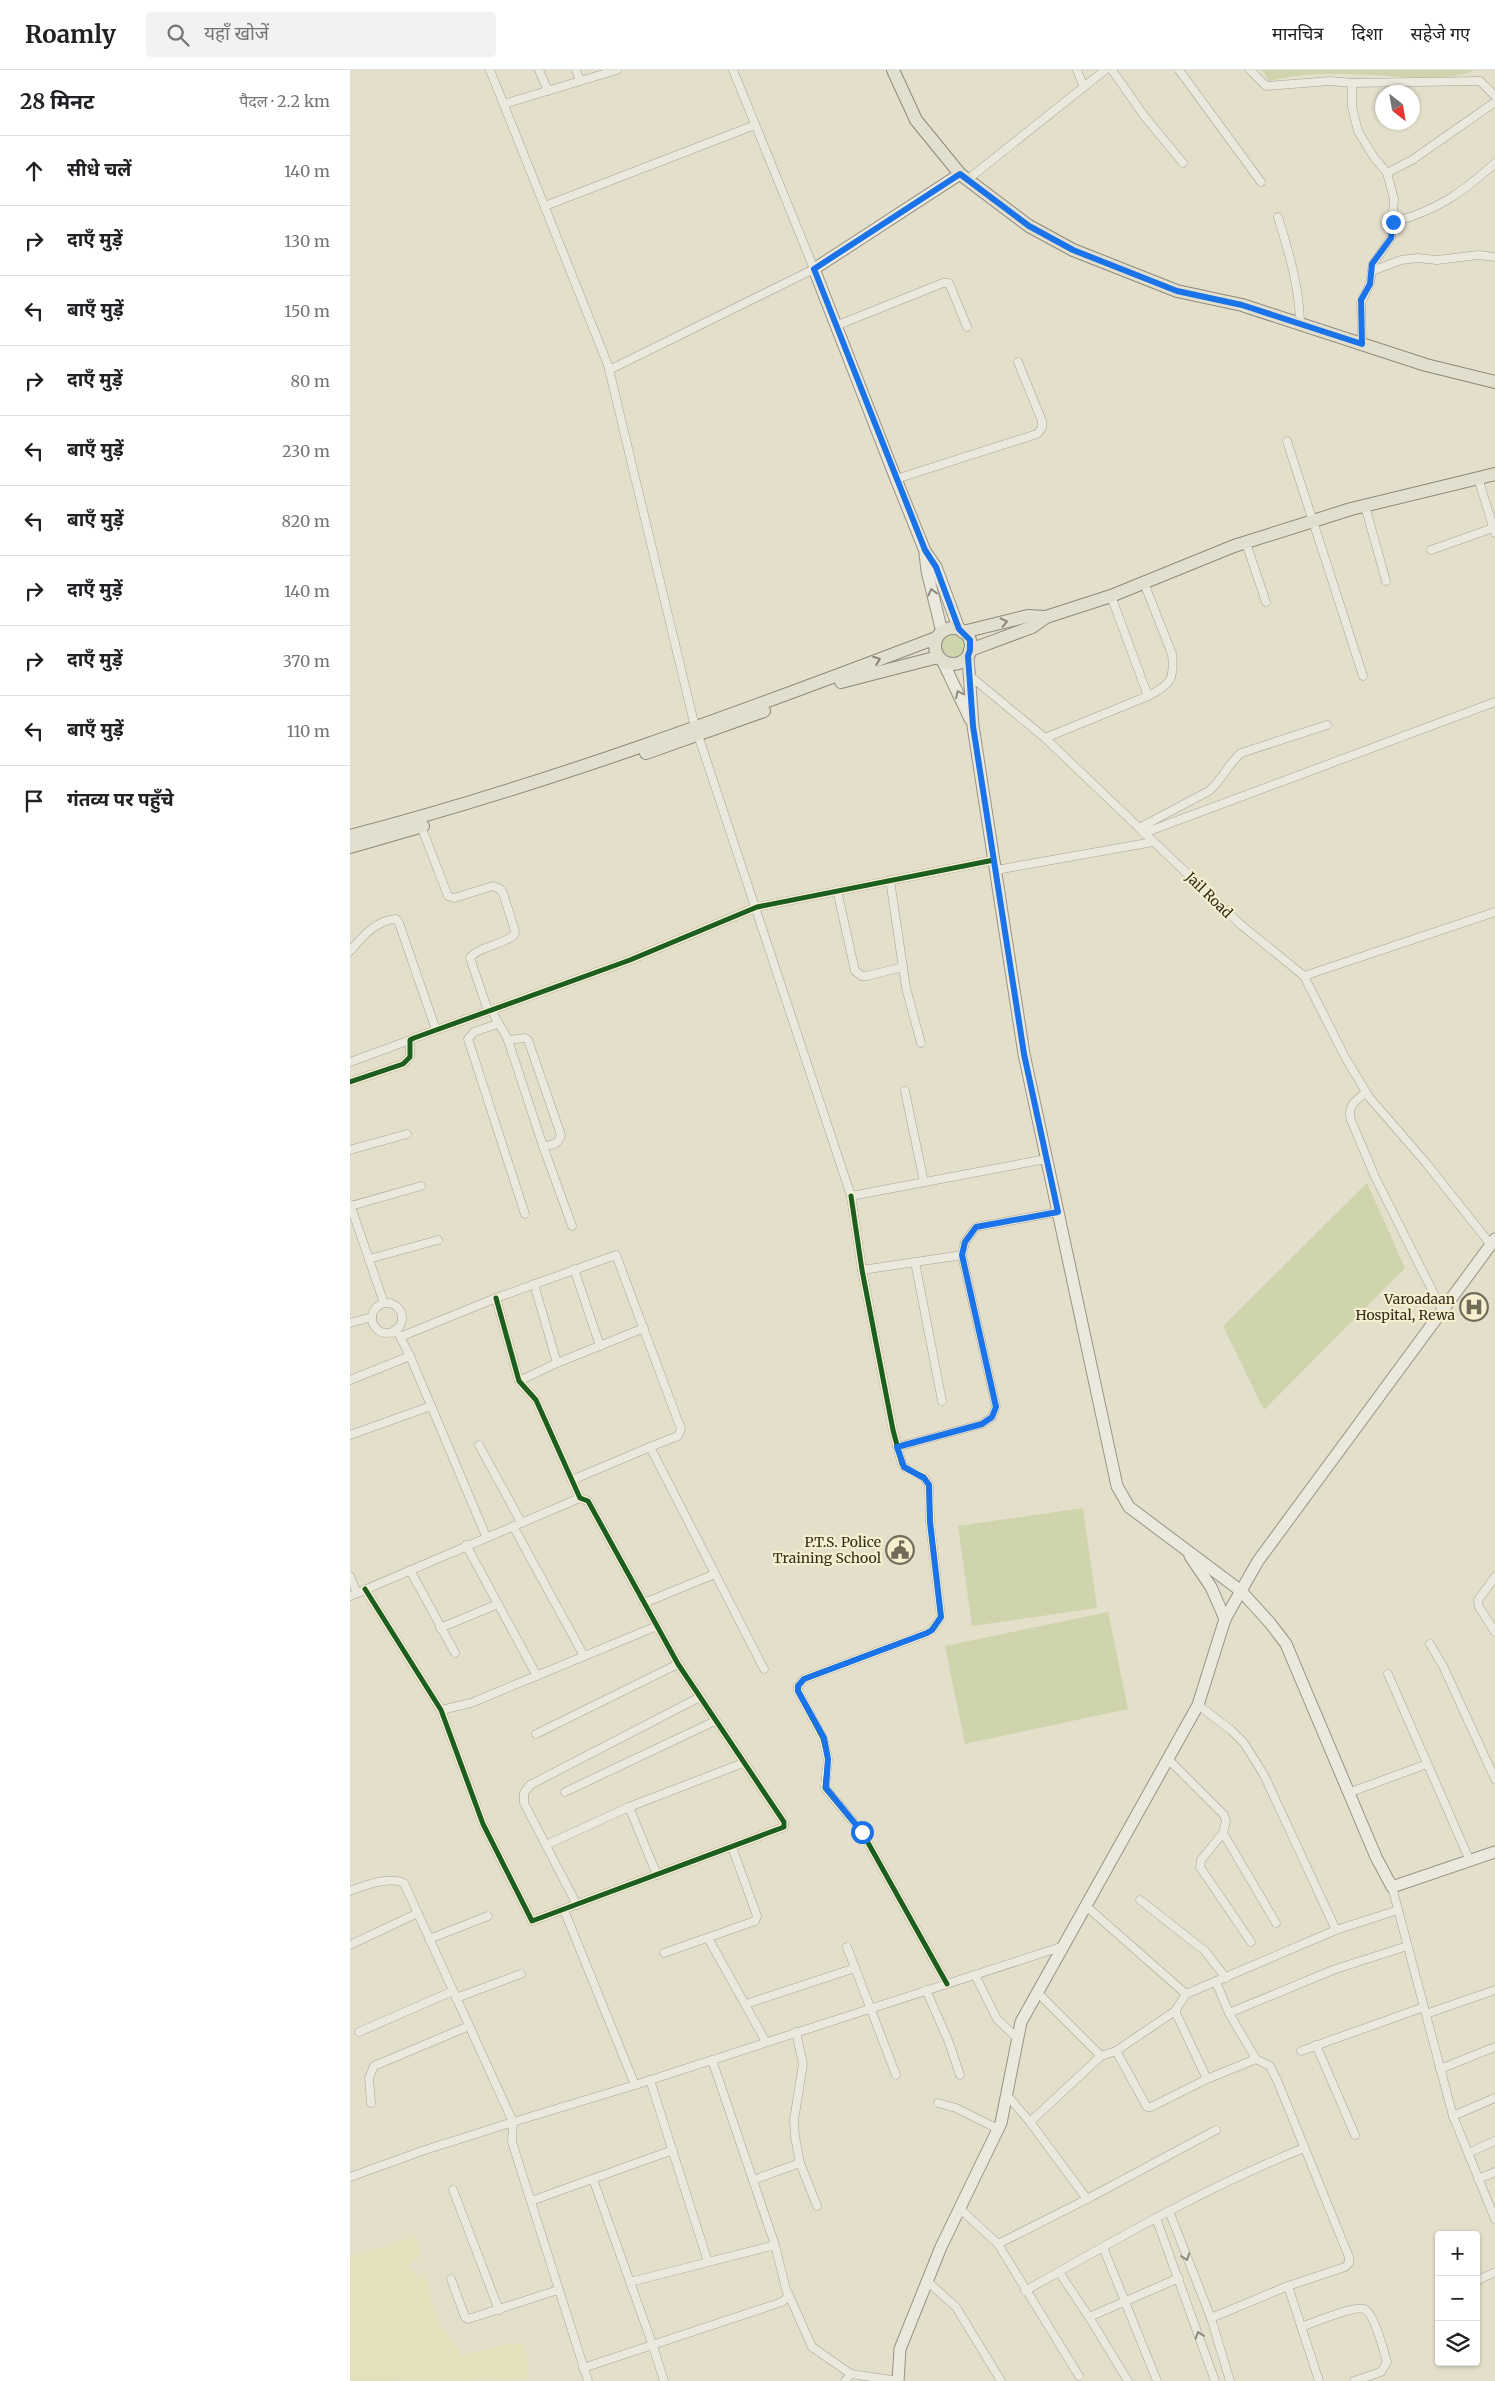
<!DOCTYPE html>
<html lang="hi">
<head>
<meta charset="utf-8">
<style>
	:root { --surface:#fff; --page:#f2f2f2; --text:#202124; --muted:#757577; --line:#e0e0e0 }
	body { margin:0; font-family:Merriweather,"Noto Sans Devanagari",serif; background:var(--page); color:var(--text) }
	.controls { position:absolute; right:15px; bottom:15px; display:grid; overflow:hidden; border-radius:5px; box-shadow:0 1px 4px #0004 }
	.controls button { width:45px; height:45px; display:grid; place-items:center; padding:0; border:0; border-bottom:1px solid var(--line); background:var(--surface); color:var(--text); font:25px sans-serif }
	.compass { position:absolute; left:1025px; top:15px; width:45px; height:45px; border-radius:50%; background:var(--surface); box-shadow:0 1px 4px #0004; rotate:149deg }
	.stop { position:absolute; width:15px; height:15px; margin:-11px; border:4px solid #1a73e8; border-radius:50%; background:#fff }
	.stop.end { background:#1a73e8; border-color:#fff; box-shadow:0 1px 5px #0008 }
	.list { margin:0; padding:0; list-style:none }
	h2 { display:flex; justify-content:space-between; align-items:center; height:65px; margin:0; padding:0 20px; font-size:21px }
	h2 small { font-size:16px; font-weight:400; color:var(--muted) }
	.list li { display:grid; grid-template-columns:32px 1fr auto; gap:15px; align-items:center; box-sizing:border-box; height:70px; padding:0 20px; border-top:1px solid var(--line) }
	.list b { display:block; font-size:19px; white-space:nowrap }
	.list em { font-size:16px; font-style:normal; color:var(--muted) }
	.icon { flex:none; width:28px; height:28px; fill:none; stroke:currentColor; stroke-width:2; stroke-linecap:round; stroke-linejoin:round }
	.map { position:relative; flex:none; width:1145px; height:2311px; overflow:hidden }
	header { display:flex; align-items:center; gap:30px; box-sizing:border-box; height:70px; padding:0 25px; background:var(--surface); border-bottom:1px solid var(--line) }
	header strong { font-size:24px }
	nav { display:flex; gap:28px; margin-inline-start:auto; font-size:18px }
	.search { width:350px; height:45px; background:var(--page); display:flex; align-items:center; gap:12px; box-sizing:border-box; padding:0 18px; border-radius:5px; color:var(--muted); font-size:19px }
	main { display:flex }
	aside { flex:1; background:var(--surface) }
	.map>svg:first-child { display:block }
	.farmland { fill:#e3e0bb }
	.green { fill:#cfd4ad }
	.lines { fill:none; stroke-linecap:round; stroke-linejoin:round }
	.street-casing { stroke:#a8a395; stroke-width:9 }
	.secondary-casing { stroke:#989384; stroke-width:13 }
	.primary-casing { stroke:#8d897b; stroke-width:14 }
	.street { stroke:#ebe8dd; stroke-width:8 }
	.secondary { stroke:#ebe8dd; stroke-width:11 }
	.primary { stroke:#e2dfce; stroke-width:12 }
	.cycleway-casing { stroke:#f5efd0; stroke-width:8 }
	.cycleway { stroke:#1b5e20; stroke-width:5 }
	.oneway { stroke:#908a7d }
	.oneway2 { stroke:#8c8676 }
	.route { stroke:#1a73e8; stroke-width:6 }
	.labels { text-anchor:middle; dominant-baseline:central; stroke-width:4.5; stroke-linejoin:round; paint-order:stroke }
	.street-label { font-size:14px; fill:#362c1d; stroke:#f5efd0 }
	.poi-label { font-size:14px; fill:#362c1d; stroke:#f5efd0; text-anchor:end }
</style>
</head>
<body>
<header>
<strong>Roamly</strong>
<div class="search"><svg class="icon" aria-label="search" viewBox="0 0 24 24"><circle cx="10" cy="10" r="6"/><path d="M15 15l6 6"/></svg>यहाँ खोजें</div>
<nav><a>मानचित्र</a><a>दिशा</a><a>सहेजे गए</a></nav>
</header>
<main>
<aside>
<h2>28 मिनट<small>पैदल · 2.2 km</small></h2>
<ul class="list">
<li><svg class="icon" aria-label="ahead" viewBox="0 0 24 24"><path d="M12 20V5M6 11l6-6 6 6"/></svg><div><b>सीधे चलें</b></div><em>140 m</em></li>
<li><svg class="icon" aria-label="right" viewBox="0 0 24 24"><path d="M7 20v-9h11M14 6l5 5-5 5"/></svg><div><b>दाएँ मुड़ें</b></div><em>130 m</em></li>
<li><svg class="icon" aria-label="left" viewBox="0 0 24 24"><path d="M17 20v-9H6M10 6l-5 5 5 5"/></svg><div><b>बाएँ मुड़ें</b></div><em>150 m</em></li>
<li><svg class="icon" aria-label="right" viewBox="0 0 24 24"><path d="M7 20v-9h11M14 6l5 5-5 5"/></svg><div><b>दाएँ मुड़ें</b></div><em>80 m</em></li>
<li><svg class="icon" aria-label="left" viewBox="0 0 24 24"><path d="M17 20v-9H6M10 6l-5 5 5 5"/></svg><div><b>बाएँ मुड़ें</b></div><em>230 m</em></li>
<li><svg class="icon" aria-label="left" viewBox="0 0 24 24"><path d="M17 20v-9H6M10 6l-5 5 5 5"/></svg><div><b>बाएँ मुड़ें</b></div><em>820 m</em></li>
<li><svg class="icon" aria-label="right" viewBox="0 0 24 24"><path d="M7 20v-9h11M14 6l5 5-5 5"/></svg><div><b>दाएँ मुड़ें</b></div><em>140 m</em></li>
<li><svg class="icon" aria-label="right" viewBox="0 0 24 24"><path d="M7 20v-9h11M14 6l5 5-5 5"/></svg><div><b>दाएँ मुड़ें</b></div><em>370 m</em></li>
<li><svg class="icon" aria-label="left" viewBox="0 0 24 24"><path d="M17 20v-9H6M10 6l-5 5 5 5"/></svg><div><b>बाएँ मुड़ें</b></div><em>110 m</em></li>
<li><svg class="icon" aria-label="arrive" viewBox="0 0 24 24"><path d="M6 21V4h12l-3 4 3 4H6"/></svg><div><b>गंतव्य पर पहुँचे</b></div></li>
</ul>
</aside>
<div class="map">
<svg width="1145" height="2311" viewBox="0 0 1145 2311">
	<rect width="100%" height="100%" fill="#e3dfcb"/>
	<!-- farmland -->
	<path class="farmland" d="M 64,2163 L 71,2185 L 58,2196 L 68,2207 L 75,2203 L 80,2227 L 91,2256 L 113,2286 L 152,2275 L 173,2274 L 178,2293 L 177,2310 L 0,2311 L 0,2187 L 52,2171 Z"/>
	<!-- green -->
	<g class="green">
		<path d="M 912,0 L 1124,0 C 1103,10 1076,8 1053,7 C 1009,4 961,0 919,11 Z"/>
		<circle cx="603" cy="576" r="13"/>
		<path d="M 1017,1113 L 1055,1198 L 914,1340 L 873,1256 Z"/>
		<path d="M 733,1438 L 747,1538 L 622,1556 L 608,1456 Z"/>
		<path d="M 758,1542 L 778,1639 L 615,1674 L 595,1576 Z"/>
	</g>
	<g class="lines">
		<defs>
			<g id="street">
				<path d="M 140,0 L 258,295 L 345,657"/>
				<path d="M 189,0 L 198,21"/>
				<path d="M 226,0 L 230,11 L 267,0"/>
				<path d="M 727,0 L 734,17"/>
				<path d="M 762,0 L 795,47 L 833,93"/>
				<path d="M 829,0 L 911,112"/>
				<path d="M 900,0 L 916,16 L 980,11 L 1002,13 L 1130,11 L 1145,26"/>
				<path d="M 1002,13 L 1002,37 L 1008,61 L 1023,86 L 1037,103 L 1044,129 L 1041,168 L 1023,194 L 1020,213 L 1011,233 L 1012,274"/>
				<path d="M 154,34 L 230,11"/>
				<path d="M 1037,103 L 1062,90 L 1145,32"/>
				<path d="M 617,110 L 755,0"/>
				<path d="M 195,136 L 405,55"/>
				<path d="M 928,147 C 939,183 949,215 950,252"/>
				<path d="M 1043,152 C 1086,141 1112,123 1145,93"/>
				<path d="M 1022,201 L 1051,190 L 1068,188 L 1087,190 L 1128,185 L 1145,187"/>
				<path d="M 488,255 L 593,213 L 599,213 L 617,257"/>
				<path d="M 259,300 L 464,199 L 383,0"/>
				<path d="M 937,371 L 1013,606"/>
				<path d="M 1128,408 L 1145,463"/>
				<path d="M 546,409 L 687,364 L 692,358 L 692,351 L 668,292"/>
				<path d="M 1015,436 L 1036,511"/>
				<path d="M 896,473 L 916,532"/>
				<path d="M 1081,480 L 1143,458"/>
				<path d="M 794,513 L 822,584 C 825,610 820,615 798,626"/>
				<path d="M 619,605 L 695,668 L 890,854 L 954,906 L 1145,842"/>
				<path d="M 348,665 L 501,1126 L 696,1089"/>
				<path d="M 695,668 L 798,626 L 761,526"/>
				<path d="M 71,756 L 98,826 L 104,828 L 143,816 L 150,819 L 153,823 L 165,861 L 164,865 C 152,876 129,876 120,888 L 138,941"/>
				<path d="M 789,758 L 859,721 C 872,710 878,694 891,683 L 977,655"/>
				<path d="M 794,763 L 1145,632"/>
				<path d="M 646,800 L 803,772"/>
				<path d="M 540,810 L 556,918 L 571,973"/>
				<path d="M 487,820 L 505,901 L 512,906 L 517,906 L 553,897"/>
				<path d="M 0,881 C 12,867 26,850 46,849 L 49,853 L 86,960"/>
				<path d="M 954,906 L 995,987 L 1019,1027 L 1077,1094 L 1141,1175"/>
				<path d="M 142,940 C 146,952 153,959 158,970 L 193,1076 L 222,1156"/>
				<path d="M 147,954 L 124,962 L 118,969 L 175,1144"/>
				<path d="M 158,970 L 175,968 L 178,970 L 211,1065 C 208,1075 202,1075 193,1076"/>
				<path d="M 0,992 L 60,970"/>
				<path d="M 0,1012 L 53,994 L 60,987 L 60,970 L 64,968 L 280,890 L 407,837 L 644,790"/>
				<path d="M 555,1021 L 574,1112"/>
				<path d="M 1016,1022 C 1005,1031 997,1036 1001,1050 L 1025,1107 L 1092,1240"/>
				<path d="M 0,1080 L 57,1064"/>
				<path d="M 501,1126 L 512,1200 L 543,1360 L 552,1394 L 558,1400 L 574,1407 L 579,1415 L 580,1452 L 591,1547 L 582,1560 L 577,1563 L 454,1609 L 448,1616 L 448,1621 L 473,1668 L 478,1689 L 475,1718 L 512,1762 L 597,1914"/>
				<path d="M 0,1134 L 34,1233"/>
				<path d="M 1,1136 L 71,1116"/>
				<path d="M 19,1189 L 88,1170"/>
				<path d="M 565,1192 L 592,1331"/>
				<path d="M 224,1199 L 250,1276"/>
				<path d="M 512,1200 L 612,1185"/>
				<path d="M 184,1214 L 207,1293"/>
				<circle cx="37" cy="1248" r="15"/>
				<path d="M 0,1253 L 22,1247"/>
				<path d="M 46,1259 L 60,1286 L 136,1466"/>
				<path d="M 50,1267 L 146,1228 L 266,1185 L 331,1359 L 328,1366 L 300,1377 L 414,1599"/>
				<path d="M 0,1310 L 60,1286"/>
				<path d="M 169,1311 L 207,1293 L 294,1258"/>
				<path d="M 0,1365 L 81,1336"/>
				<path d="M 129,1375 L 171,1452"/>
				<path d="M 547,1377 L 632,1354 L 642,1347 L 646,1337 L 612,1185 L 615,1172 L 626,1157 L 708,1142"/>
				<path d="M 222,1410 L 300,1377"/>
				<path d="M 163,1456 L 234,1586"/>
				<path d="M 116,1475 L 187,1606"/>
				<path d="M 60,1500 L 105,1583"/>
				<path d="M 0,1506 L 7,1523"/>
				<path d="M 1145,1507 L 1128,1530 L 1129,1537 L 1145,1562"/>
				<path d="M 15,1519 L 91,1640 L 133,1754 L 182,1851 L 434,1757 L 434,1752 L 328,1594 L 238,1431 L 230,1428 L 186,1330 L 169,1311 L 146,1228"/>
				<path d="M 0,1526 L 230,1428"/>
				<path d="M 294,1533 L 365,1504"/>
				<path d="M 90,1558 L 148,1534"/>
				<path d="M 1080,1574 L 1093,1596 L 1145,1709"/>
				<path d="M 1038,1604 L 1120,1791"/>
				<path d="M 848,1635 L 881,1660 L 894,1673 L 914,1705 L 986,1860"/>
				<path d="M 91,1640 L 121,1633 L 307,1556"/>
				<path d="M 186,1664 L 328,1594"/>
				<path d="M 818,1689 L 874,1745 L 876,1751 L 873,1763 L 926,1853"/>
				<path d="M 215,1722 L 365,1651"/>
				<path d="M 998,1723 L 1077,1694"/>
				<path d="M 279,1737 L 307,1805"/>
				<path d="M 873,1763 L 851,1790 L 850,1797 L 901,1872"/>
				<path d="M 196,1775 L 279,1737 L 393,1693"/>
				<path d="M 1042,1817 L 1103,2046 L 1145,2149"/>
				<path d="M 0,1821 C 15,1815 39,1806 54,1813 L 163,2052 L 75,2080 L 0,2107"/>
				<path d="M 790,1830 L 855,1881 L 876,1908"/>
				<path d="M 227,1835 L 174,1733 L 174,1723 L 180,1715 L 350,1627"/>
				<path d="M 736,1836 L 836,1924 L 986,1860 L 1048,1840"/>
				<path d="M 214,1840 L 285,2015"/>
				<path d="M 358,1868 L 416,1972"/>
				<path d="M 79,1869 L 138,1846"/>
				<path d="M 0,1875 L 68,1843"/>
				<path d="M 497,1877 L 546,2005"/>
				<path d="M 314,1883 L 405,1851 L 407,1846 L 382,1777"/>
				<path d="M 625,1905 L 647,1949 L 668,1969"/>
				<path d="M 866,1912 L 879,1943 L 906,1989 L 920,1996 L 927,2010 L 999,2187 L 999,2193 L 995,2197 L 938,2216 L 969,2311"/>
				<path d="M 576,1920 L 598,1970 L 610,2005"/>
				<path d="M 688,1923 L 751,1986 L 766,1981 L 825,1941 L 836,1924"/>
				<path d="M 106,1928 L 171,1904"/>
				<path d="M 396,1934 L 505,1898"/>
				<path d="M 825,1941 L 857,2009"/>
				<path d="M 879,1943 L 983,1900 L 1057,1876"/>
				<path d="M 1076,1944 L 1145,1920"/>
				<path d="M 9,1962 L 103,1921"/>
				<path d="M 446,1962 L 453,1994 L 444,2050 L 445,2067 L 450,2093 L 467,2136"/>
				<path d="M 966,1975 L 1005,2065"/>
				<path d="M 766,1981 L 797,2037 L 801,2037 L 857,2009 L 906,1989"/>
				<path d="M 951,1981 L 1074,1937"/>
				<path d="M 1090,1999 L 1145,1977"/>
				<path d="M 300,2010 L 358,2192"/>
				<path d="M 657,2025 L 680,2052 L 737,2129"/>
				<path d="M 21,2033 L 19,2008 L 24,1996 L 119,1956"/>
				<path d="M 588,2033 L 606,2038 L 648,2059"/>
				<path d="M 1103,2046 L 1145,2028"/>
				<path d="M 680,2052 L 751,1986"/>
				<path d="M 1118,2083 L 1145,2071"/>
				<path d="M 243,2109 L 303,2276 L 314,2311"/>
				<path d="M 1128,2109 L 1145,2102"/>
				<path d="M 403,2110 L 450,2093"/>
				<path d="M 103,2120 L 149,2240"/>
				<path d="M 181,2131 L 323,2080"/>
				<path d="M 609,2138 L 648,2174 L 737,2129 L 866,2060"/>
				<path d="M 819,2141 L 861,2248 L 880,2311"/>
				<path d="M 806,2148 L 865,2311"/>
				<path d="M 648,2174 L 729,2306"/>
				<path d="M 753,2177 L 807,2311"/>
				<path d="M 709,2202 L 739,2247"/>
				<path d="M 101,2209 L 115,2247 L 118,2249 L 208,2220"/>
				<path d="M 577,2211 L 606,2237 L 651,2311"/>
				<path d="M 1126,2211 L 1145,2202"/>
				<path d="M 280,2212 L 425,2175"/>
				<path d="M 675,2221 C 766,2169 857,2117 954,2078"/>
				<path d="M 438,2223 L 462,2277 L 501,2304"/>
				<path d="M 861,2248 L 938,2216"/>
				<path d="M 951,2257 C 963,2253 1005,2235 1014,2239 C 1024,2242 1034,2282 1037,2292 L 1031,2302 L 1004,2311"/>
				<path d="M 233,2298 L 432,2232 L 438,2227 L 425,2175 L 362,1990"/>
				<path d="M 238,2311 L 162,2072 L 163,2052 L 285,2015 L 714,1876"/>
				<path d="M 495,2311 L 501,2304 L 548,2311"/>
				<path d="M 778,2311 L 739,2247 L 829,2208"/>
			</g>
			<g id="secondary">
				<path d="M 575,483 L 577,501 L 592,562"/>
				<path d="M 609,559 L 586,497 L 575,481 L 546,409 L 464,199 L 610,104"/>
				<path d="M 618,587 L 623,656 L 674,984 L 767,1416 L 779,1437 L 891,1521 L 920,1553 L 936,1574 L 1026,1787 L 1042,1817 L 1145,1782"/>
				<path d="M 593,592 L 620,649"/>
				<path d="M 840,1486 L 861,1517 L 875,1549"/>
				<path d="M 548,2311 L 550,2279 L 591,2177 L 651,2053 L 671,1952 L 848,1635 L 875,1549 L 908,1491 L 1145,1169"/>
			</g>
			<g id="primary">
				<path d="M 543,0 L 566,50 L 610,104 L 679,156 L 723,180 L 827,221 L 892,235 L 1076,295 L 1145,312"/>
				<circle cx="603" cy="576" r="18"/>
				<path d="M 613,562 L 678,546 L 696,547"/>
				<path d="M 620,580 L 682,557 L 696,547 L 761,526 L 884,476 L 1001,439 L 1145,404"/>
				<path d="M 491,612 L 588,587"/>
				<path d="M 296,683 L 414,641"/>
				<path d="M 0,766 C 199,714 394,641 586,568"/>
				<path d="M 0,777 L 73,756"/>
			</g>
		</defs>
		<!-- street casing -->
		<use href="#street" class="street-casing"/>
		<!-- secondary casing -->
		<use href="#secondary" class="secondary-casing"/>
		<!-- primary casing -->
		<use href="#primary" class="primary-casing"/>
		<!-- street -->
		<use href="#street" class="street"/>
		<!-- secondary -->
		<use href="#secondary" class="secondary"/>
		<!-- primary -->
		<use href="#primary" class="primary"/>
		<defs>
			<g id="cycleway">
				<path d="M 0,1012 L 53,994 L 60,987 L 60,970 L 64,968 L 280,890 L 407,837 L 644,790"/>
				<path d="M 501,1126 L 512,1200 L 543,1360 L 552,1394 L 558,1400 L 574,1407 L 579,1415 L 580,1452 L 591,1547 L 582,1560 L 577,1563 L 454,1609 L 448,1616 L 448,1621 L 473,1668 L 478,1689 L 475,1718 L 512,1762 L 597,1914"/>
				<path d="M 15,1519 L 91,1640 L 133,1754 L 182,1851 L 434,1757 L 434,1752 L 328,1594 L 238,1431 L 230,1428 L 186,1330 L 169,1311 L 146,1228"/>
			</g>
		</defs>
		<!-- cycleway casing -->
		<use href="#cycleway" class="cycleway-casing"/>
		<!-- cycleway -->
		<use href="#cycleway" class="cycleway"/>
	</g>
	<!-- one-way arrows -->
	<defs><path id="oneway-chevron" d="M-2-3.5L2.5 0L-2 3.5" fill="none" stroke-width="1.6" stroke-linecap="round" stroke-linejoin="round" transform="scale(1.25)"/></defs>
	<g class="oneway">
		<use href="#oneway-chevron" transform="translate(582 522) rotate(-104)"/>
		<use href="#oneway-chevron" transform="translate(609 624) rotate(-116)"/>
		<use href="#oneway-chevron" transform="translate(836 2187) rotate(70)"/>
		<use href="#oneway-chevron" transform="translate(849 2265) rotate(-109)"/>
	</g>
	<g class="oneway2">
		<use href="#oneway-chevron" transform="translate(654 552) rotate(-13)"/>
		<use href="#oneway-chevron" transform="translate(527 590) rotate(-21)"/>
	</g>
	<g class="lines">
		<!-- route -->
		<path class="route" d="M 512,1762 L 476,1718 L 478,1689 L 474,1668 L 448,1621 L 448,1616 L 454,1609 L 577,1563 L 582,1560 L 591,1547 L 580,1452 L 579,1415 L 574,1408 L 554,1397 L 547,1377 L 632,1354 L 642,1347 L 646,1337 L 612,1185 L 615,1172 L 626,1157 L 708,1142 L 674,984 L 623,656 L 618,586 L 620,580 L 620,570 L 609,559 L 586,497 L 575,480 L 464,199 L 610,104 L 679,156 L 723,180 L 827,221 L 892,235 L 1012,274 L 1011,230 L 1020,214 L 1022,194 L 1041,168 L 1043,152"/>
	</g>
	<!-- icons -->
	<defs>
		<symbol id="hospital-ring" viewBox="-11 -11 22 22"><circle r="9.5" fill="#f5efd0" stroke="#736b5a" stroke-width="1.5"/><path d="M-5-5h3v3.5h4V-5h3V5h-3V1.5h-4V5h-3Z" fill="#736b5a"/></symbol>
		<symbol id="civic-ring" viewBox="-11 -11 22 22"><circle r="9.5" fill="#f5efd0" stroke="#736b5a" stroke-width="1.5"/><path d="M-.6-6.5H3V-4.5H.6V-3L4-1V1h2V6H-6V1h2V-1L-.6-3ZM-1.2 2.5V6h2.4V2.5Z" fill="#736b5a"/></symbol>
	</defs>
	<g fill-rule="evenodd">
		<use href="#hospital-ring" x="1108" y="1221" width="32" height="32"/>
		<use href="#civic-ring" x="534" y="1464" width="32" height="32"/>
	</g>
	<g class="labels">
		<!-- street labels -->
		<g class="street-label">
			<text transform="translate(859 825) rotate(44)">Jail Road</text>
		</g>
		<!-- poi labels -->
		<g class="poi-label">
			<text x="1105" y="1229">Varoadaan<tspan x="1105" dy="16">Hospital, Rewa</tspan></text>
			<text x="531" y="1472">P.T.S. Police<tspan x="531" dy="16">Training School</tspan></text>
		</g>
	</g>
</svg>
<div class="controls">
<button>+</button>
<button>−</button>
<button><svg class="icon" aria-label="layers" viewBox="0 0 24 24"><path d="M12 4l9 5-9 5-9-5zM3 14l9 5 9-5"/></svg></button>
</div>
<svg class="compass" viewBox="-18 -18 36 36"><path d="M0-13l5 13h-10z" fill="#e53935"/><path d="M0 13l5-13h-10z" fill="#757577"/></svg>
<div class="stop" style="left:512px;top:1762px"></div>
<div class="stop end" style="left:1043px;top:152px"></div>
</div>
</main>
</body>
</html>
